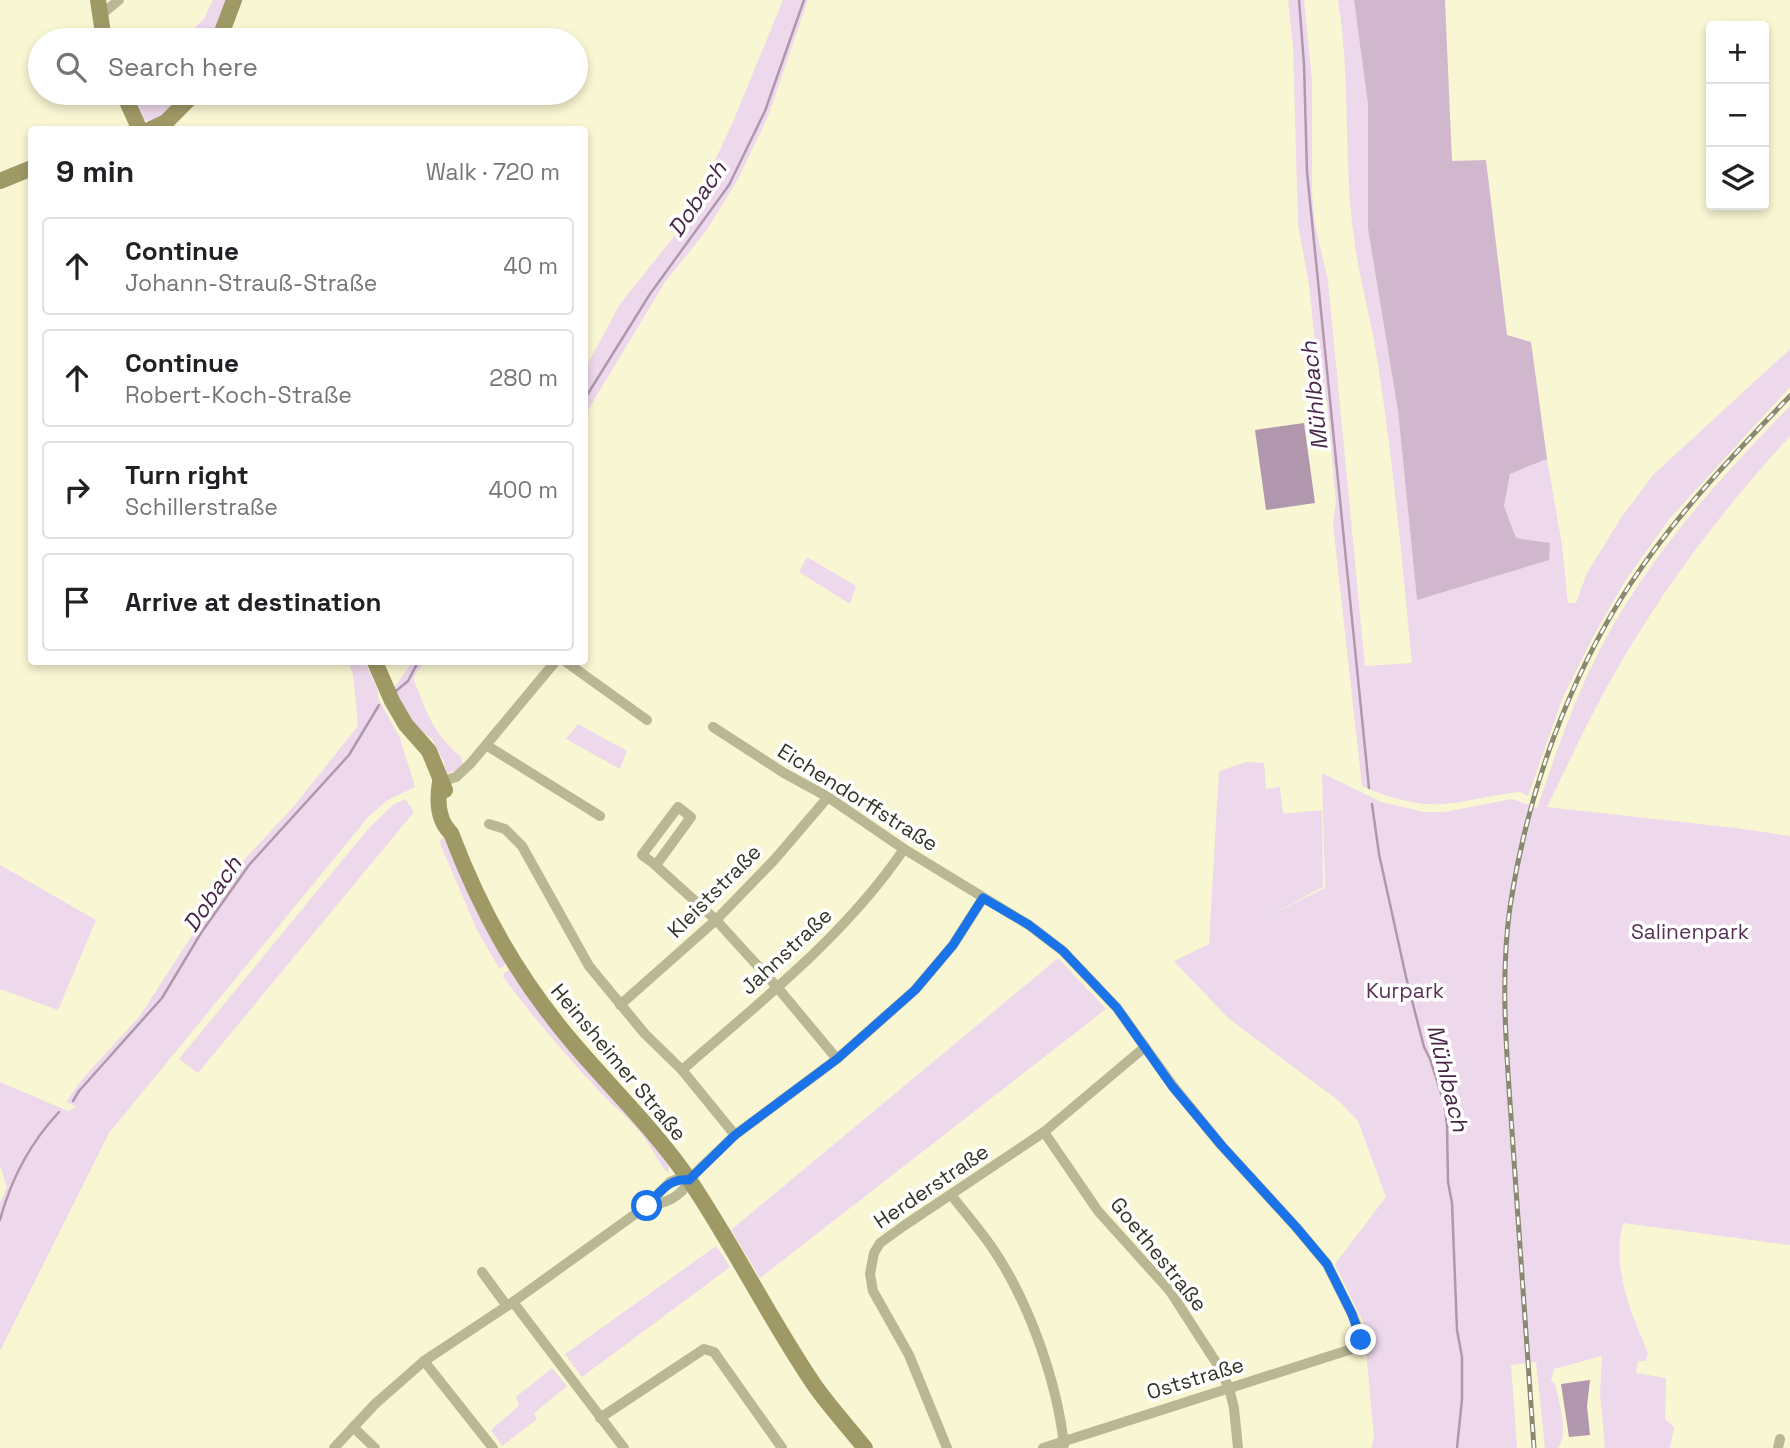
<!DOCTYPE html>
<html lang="en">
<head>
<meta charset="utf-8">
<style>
	:root { --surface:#fff; --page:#f6f6f6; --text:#202124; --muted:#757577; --line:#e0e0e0 }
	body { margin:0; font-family:"Space Grotesk",sans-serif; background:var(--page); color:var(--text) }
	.controls { position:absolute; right:21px; top:21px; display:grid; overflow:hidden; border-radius:7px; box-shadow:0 4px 10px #0003 }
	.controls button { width:63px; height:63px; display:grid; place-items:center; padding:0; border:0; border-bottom:2px solid var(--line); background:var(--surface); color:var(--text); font:35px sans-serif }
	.stop { position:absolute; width:21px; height:21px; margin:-16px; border:5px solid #1a73e8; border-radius:50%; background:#fff }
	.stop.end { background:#1a73e8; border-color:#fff; box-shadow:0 2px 7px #0008 }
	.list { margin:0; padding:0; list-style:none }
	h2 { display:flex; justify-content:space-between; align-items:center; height:91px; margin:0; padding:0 28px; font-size:30px }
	h2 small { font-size:23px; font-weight:400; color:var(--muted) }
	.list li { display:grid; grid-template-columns:46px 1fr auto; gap:21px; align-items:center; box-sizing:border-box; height:98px; margin:0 14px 14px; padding:0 14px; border:2px solid var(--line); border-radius:7px }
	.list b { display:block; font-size:26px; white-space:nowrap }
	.list p { margin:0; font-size:23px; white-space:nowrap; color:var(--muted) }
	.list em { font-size:23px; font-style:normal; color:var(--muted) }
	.icon { flex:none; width:38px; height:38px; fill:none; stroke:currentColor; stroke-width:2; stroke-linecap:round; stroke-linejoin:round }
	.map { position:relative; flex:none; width:1790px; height:1448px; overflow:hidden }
	.search { position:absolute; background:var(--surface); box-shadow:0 4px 10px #0003; left:28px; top:28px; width:560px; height:77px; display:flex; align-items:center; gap:18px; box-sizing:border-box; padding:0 24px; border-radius:38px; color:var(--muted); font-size:26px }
	.panel { position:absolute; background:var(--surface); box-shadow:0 4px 10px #0003; left:28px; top:126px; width:560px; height:539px; border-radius:7px }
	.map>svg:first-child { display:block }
	.green { fill:#eed8eb }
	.forest { fill:#d1b7ce }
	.water { fill:#b197ae }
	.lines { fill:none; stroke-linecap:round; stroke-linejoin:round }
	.stream { stroke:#b197ae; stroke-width:2.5 }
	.street { stroke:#bab795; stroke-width:10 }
	.secondary { stroke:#9e9965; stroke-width:16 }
	.rail-casing { stroke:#898871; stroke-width:5 }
	.rail { stroke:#fff; stroke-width:2.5; stroke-dasharray:8; stroke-linecap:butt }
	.route { stroke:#1a73e8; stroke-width:9 }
	.labels { text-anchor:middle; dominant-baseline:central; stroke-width:7; stroke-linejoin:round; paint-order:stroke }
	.street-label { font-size:21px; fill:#353427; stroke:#fff }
	.park-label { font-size:21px; fill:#573254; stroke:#fff }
	.water-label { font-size:23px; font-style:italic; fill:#492647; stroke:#fff }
</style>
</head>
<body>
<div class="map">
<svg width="1790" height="1448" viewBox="0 0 1790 1448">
	<rect width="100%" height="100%" fill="#f9f6d3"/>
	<!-- green -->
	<g class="green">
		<path d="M 213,0 L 230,0 L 214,40 L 181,40 L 204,19 Z"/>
		<path d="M 783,0 L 808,0 L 767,119 L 738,179 L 706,231 L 665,282 L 585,415 L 585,369 L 620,304 L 685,223 L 733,122 Z"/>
		<path d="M 1288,0 L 1304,0 L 1312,80 L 1312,194 L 1315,224 L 1328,281 L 1365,666 L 1412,663 C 1402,561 1393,459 1377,358 C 1371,318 1359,278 1354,238 C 1343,159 1351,78 1338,0 L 1354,0 L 1368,105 L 1368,229 L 1398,411 L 1417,600 L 1549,543 L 1516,538 L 1504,506 L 1510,474 L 1547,459 L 1562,545 L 1568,603 L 1576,603 L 1587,573 L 1621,518 L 1653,475 L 1790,349 L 1790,387 L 1670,518 L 1625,581 L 1594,635 L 1563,697 L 1528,796 L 1520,792 C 1494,794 1469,802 1443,804 C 1416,806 1386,797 1362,786 L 1333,525 L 1336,503 L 1327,401 L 1321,399 L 1309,285 L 1298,224 L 1293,46 Z"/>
		<path d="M 131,93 L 187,93 C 180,102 157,131 143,118 C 137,112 134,100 131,93 Z"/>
		<path d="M 1790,406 L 1790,436 C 1720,512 1657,596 1607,687 C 1585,726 1567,767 1547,807 L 1736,828 L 1790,836 L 1790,1245 L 1623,1223 C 1611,1268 1631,1312 1648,1353 L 1646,1361 L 1638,1361 L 1636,1373 L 1666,1378 L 1665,1419 L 1674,1427 L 1670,1448 L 1605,1448 L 1600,1393 L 1602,1356 L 1554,1369 L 1551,1381 L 1555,1384 C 1559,1402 1569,1432 1558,1448 L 1545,1448 L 1536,1362 L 1511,1365 L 1517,1448 L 1372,1448 L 1374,1435 L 1363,1322 L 1335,1264 L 1386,1197 L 1358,1121 L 1339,1101 L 1228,1018 L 1174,961 L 1209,944 L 1219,771 L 1247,762 L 1264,763 L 1266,789 L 1280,787 L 1283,814 L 1322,810 L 1323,887 L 1266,917 L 1325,888 L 1322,773 L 1381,802 L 1424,812 L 1444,812 L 1512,799 L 1537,808 C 1557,751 1576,693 1605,640 C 1653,551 1720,478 1790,406 Z"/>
		<path d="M 807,557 L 856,586 L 850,604 L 799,572 Z"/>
		<path d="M 348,662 L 365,662 L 378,691 L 378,698 L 400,738 L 415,787 L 388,800 L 369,816 L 109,1133 L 0,1351 L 0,1203 L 7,1187 L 0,1165 L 0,1082 L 68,1111 L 77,1107 L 66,1102 L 84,1077 L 140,1016 L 232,873 L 294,806 L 358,726 L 353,674 Z"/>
		<path d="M 412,662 L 424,662 L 413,678 C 427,713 432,732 461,757 L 463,768 L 446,774 L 444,762 L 432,739 L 414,726 L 394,688 Z"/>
		<path d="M 578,724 L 627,751 L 620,769 L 566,739 Z"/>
		<path d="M 405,799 L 414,812 L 198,1073 L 179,1059 L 368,829 L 393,805 Z"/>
		<path d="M 443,837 L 449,840 L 506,960 L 504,967 L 499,968 L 477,930 L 441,846 L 440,841 Z"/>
		<path d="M 0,865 L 96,920 L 58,1010 L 0,989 Z"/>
		<path d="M 1058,958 L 1106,1009 L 760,1278 L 731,1230 Z"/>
		<path d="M 511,970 L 668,1162 L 669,1172 L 666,1171 C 656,1159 650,1143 639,1131 C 628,1117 613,1106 601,1093 C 566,1056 534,1018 503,977 L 505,972 Z"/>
		<path d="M 716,1246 L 730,1267 L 582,1377 L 565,1354 Z"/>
		<path d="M 552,1368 L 567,1386 L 534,1413 L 537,1419 L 502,1446 L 491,1430 L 519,1406 L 516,1397 Z"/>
	</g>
	<!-- forest -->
	<path class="forest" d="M 1354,0 L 1445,0 L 1452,161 L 1486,160 L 1507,335 L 1531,342 L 1547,459 L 1510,474 L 1504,506 L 1516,538 L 1550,543 L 1549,560 L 1417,600 L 1398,411 L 1368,229 L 1368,105 Z"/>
	<!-- water -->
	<g class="water">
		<path d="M 1304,423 L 1315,503 L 1266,510 L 1255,430 Z"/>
		<path d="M 1590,1380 L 1587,1406 L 1590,1435 L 1569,1437 L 1561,1384 Z"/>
	</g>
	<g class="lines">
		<!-- stream -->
		<g class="stream">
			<path d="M 1299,0 L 1304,64 L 1307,172 L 1369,788"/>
			<path d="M 584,400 L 650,294 L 729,185 L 765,111 L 804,0"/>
			<path d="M 396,691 L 408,681 L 418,662"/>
			<path d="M 1372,804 L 1379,854 L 1406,977 L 1424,1047 L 1430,1059 L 1444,1102 L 1447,1125 L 1448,1182 L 1452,1203 L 1457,1330 L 1462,1357 L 1462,1399 L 1457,1448"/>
			<path d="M 73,1101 L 79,1091 L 162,998 L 201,933 L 249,865 L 349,755 L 379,705"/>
			<path d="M 0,1220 C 11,1179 30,1143 59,1112"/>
		</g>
		<!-- street -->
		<g class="street">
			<path d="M 102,14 L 119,0"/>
			<path d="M 566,662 L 647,720"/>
			<path d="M 713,727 L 784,773 L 828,797 L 904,849 L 1029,925 L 1063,951 L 1117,1008 L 1173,1086 L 1221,1145 L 1296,1227 L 1327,1264 L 1352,1314 L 1361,1336 L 1359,1346 L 1355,1348 L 1043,1448"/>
			<path d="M 486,745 L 600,816"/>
			<path d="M 440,782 L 456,777 L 471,763 L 555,662"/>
			<path d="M 489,824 L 505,829 L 522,846 L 589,966 L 645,1034 L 682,1070 L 735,1135"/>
			<path d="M 656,865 L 691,817 L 678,807 L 642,855 L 653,863 L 716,920 L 777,987 L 837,1059"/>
			<path d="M 620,1005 L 716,920 L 775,859 L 828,797"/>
			<path d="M 682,1070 C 760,1002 845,936 904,849"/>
			<path d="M 1044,1132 L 1098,1211 L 1170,1291 L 1219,1367 L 1229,1388 L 1234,1408 L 1238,1448"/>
			<path d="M 952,1196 C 966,1214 982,1232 995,1252 C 1030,1305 1057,1382 1064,1445"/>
			<path d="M 645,1207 C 662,1204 683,1198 689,1179 L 735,1135 L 837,1059 L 915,990 L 953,945 L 983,898"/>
			<path d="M 482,1272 L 507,1306"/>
			<path d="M 513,1302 L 624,1448"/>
			<path d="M 424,1361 L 493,1448"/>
			<path d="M 600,1418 L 704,1349 L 714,1352 L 782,1448"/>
			<path d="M 353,1427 L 375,1448"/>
			<path d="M 334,1448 L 375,1404 L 424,1361 L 513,1302 L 645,1207 L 670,1182 L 680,1178 L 689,1179"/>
			<path d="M 947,1448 L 909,1355 L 873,1291 L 870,1274 L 874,1253 L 880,1243 L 905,1225 L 1044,1132 L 1145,1047"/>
			<path d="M 1778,1448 L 1780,1439"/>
		</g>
		<!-- secondary -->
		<g class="secondary">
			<path d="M 98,0 L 104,40"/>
			<path d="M 219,40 L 234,0"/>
			<path d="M 123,93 L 140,130"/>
			<path d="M 149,130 L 166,122 L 189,99"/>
			<path d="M 0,181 L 32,168"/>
			<path d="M 375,662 L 392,701 L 406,725 L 429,751 L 445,790"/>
			<path d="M 440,782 C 437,800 437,820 451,833 C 481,912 518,978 573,1043 C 612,1089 656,1131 690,1181 C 735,1248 770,1320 815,1386 C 830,1407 848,1427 865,1448"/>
		</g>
		<defs>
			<path id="rail" d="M 1534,1448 C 1527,1347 1520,1247 1513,1146 C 1508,1068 1499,985 1510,907 C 1527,794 1568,679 1631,583 C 1676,515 1733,455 1790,396"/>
		</defs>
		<!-- rail casing -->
		<use href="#rail" class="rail-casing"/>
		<!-- rail -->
		<use href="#rail" class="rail"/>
	</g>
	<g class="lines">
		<!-- route -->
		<path class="route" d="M 647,1206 C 659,1193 670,1177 689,1180 L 735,1135 L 837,1059 L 915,990 L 953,945 L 983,898 L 1029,925 L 1063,951 L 1117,1008 L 1172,1086 L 1222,1146 L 1296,1227 L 1327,1264 L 1352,1314 L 1361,1340"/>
	</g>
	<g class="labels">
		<!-- street labels -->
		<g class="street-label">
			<text transform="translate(858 797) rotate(32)">Eichendorffstraße</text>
			<text transform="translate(714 891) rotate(-45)">Kleiststraße</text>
			<text transform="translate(786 951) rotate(-43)">Jahnstraße</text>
			<text transform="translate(619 1062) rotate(50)">Heinsheimer Straße</text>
			<text transform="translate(931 1186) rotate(-34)">Herderstraße</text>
			<text transform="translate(1159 1254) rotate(51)">Goethestraße</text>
			<text transform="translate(1195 1378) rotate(-17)">Oststraße</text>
		</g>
		<!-- park labels -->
		<g class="park-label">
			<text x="1690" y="931">Salinenpark</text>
			<text x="1405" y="990">Kurpark</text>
		</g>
		<!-- water labels -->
		<g class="water-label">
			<text transform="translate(697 199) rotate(-56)">Dobach</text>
			<text transform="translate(1314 396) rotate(-96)">Mühlbach</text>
			<text transform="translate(212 894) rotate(-56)">Dobach</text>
			<text transform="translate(1448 1078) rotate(76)">Mühlbach</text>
		</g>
	</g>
</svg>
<div class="controls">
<button>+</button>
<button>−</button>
<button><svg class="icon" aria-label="layers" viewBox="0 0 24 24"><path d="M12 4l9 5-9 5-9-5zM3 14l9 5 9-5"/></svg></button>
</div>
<div class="stop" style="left:647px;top:1206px"></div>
<div class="stop end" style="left:1361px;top:1340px"></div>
<div class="search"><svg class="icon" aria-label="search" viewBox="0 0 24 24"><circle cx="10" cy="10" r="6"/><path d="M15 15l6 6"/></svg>Search here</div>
<section class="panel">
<h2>9 min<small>Walk · 720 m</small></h2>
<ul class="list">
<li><svg class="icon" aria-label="ahead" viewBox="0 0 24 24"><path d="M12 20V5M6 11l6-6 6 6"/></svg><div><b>Continue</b><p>Johann-Strauß-Straße</p></div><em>40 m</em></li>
<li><svg class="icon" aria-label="ahead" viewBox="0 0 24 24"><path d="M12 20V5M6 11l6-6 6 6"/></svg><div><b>Continue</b><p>Robert-Koch-Straße</p></div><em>280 m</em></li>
<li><svg class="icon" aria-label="right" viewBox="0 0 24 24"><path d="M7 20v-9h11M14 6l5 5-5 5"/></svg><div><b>Turn right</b><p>Schillerstraße</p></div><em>400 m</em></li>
<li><svg class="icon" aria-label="arrive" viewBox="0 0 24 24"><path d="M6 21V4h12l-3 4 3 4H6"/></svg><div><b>Arrive at destination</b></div></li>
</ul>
</section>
</div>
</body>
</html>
